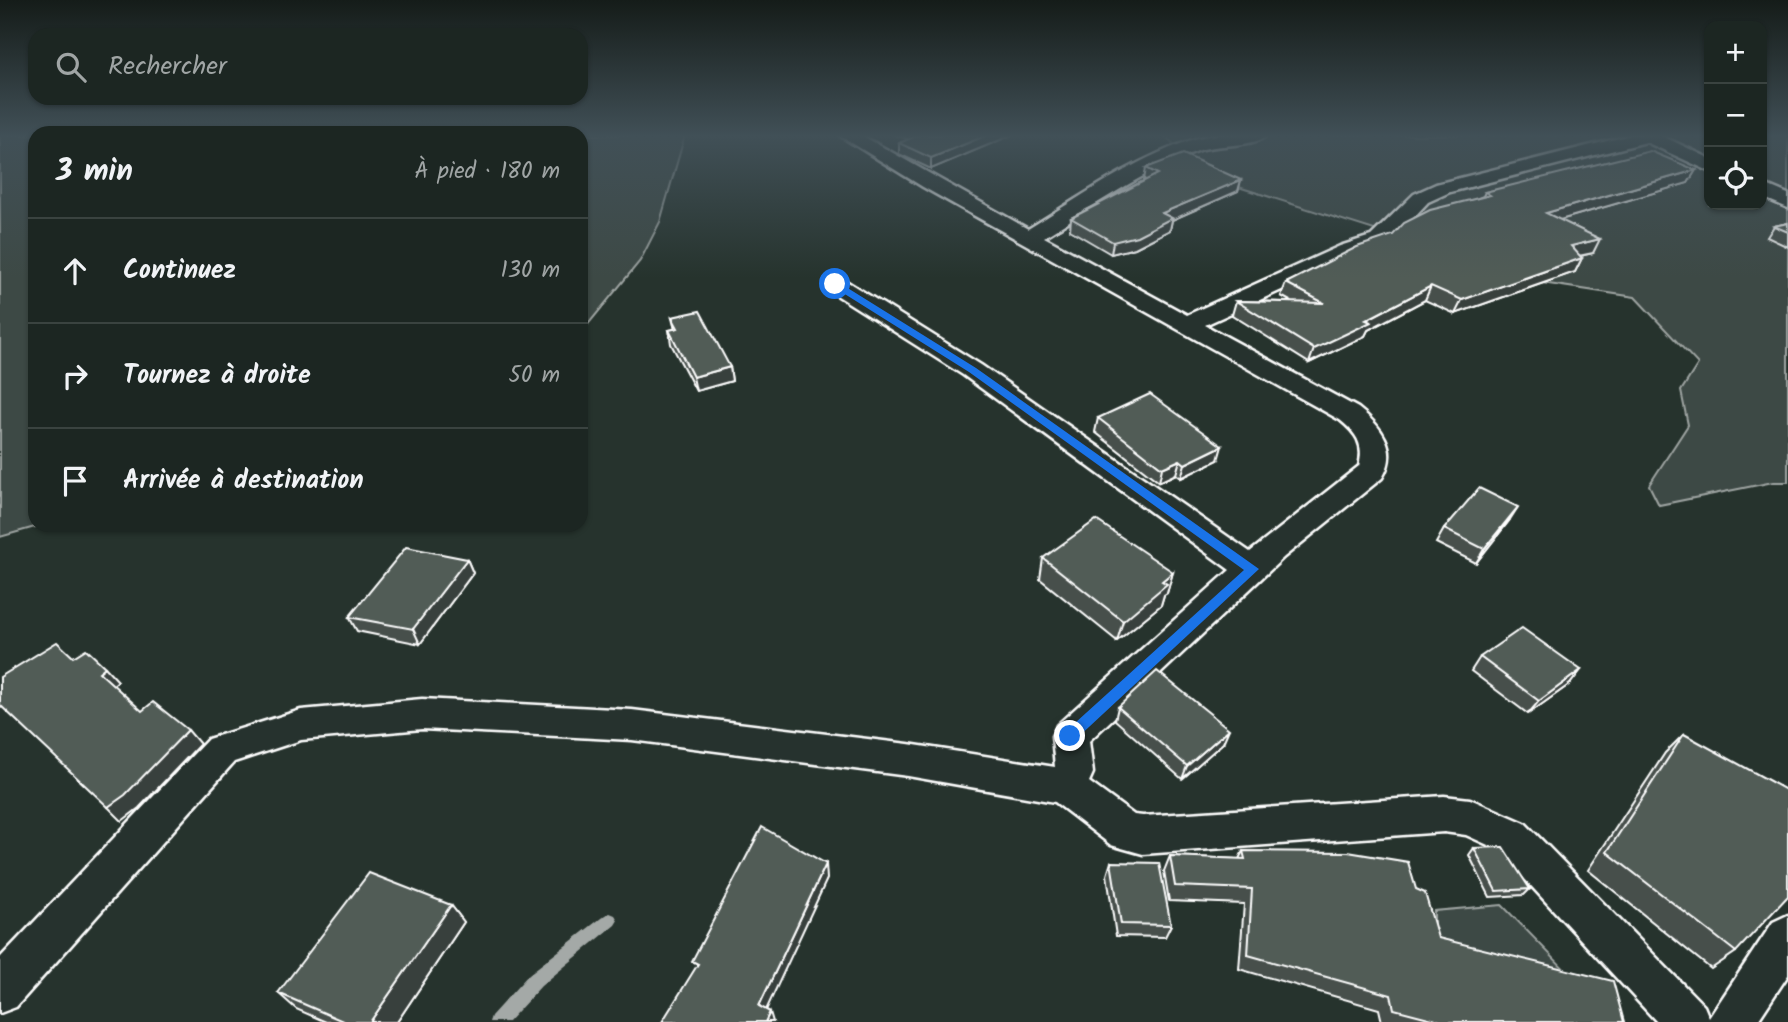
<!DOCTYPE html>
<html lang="fr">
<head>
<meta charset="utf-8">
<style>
	:root { --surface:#1c2622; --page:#252e2a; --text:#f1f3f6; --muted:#a0a5a5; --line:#3a4340 }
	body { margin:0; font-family:Kalam,sans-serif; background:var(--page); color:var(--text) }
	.controls { position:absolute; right:21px; top:21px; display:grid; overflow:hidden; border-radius:14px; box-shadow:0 2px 5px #0004 }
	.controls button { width:63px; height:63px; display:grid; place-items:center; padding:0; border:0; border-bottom:2px solid var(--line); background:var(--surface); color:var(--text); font:35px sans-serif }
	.stop { position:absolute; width:21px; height:21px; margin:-16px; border:5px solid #1a73e8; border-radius:50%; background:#fff }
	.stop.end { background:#1a73e8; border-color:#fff; box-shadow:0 2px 7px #0008 }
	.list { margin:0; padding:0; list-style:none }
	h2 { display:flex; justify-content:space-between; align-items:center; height:91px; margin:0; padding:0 28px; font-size:30px }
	h2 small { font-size:23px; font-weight:400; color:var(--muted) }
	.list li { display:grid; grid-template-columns:46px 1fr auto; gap:21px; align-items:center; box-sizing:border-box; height:105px; padding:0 28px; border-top:2px solid var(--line) }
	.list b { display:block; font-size:26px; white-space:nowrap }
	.list em { font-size:23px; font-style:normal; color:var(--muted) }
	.icon { flex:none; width:38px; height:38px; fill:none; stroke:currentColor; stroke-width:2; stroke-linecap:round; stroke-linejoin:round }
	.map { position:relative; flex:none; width:1788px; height:1022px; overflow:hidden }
	.search { position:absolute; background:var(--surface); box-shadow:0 2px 5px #0004; left:28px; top:28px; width:560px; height:77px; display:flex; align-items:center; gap:18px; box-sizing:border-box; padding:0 24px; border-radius:21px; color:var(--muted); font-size:26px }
	.panel { position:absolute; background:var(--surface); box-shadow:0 2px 5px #0004; left:28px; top:126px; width:560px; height:406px; border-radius:21px }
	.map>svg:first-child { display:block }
	.green { fill:#3e4944; stroke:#9ea4a2; stroke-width:2 }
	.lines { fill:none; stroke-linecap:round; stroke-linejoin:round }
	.stream { fill:#a4a9a7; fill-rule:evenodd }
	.street-casing { stroke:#fff; stroke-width:5 }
	.street { fill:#26332d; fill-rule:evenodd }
	.wall { fill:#464f4b; stroke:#fff; stroke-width:2 }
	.shaded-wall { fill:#39403d; stroke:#fff; stroke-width:2 }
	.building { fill:#515c57; stroke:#fff; stroke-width:2 }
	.route { fill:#1a73e8 }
</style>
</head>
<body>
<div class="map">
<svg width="1788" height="1022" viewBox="0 0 1788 1022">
	<rect width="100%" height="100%" fill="#26332d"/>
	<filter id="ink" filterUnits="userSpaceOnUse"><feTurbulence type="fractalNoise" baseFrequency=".0143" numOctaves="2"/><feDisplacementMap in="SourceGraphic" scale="14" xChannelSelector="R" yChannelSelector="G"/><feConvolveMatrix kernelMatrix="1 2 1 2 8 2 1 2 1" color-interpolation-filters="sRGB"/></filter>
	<g filter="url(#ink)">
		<!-- green -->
		<g class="green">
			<path d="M 0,135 L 35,135 L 35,525 L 42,525 L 0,537 Z"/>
			<path d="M 581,135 L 685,135 L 660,222 L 640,261 L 581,333 Z"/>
			<path d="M 1164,135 L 1709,135 L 1709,205 L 1762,205 L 1762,135 L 1788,135 L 1788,482 L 1773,482 L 1659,505 L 1649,485 L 1688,425 L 1681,391 L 1698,364 L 1635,297 L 1542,283 L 1210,178 Z"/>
			<path d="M 1502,905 L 1616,1022 L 1434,1022 L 1434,911 Z"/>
		</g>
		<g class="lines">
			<!-- stream -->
			<path class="stream" d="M 610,913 L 615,915 L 618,920 L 615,925 L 541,986 L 508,1022 L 489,1022 L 491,1016 L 529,974 L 605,915 Z"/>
			<defs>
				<g id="street">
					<path d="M 839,135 L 861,135 L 1028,229 C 1080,197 1133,160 1191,140 C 1215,132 1242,135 1267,135 C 1257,147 1216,144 1200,150 C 1144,170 1094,206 1044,237 L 1187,315 L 1340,246 L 1371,236 L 1414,194 L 1436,184 L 1631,135 L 1660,135 L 1709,158 L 1709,171 L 1646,142 L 1450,192 L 1428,202 L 1387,246 L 1356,256 L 1205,325 L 1358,408 C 1381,426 1400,449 1382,478 L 1284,557 L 1089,741 L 1093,773 L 1089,782 L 1134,815 L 1143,816 L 1444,796 L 1470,799 L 1525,823 L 1704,1006 L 1709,1018 L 1773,922 L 1788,915 L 1788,975 L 1757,1022 L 1657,1022 L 1497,849 L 1466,835 L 1444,832 L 1143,854 L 1111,845 L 1055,802 L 908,776 L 632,740 L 422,729 L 301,740 L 234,762 L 16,1007 L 0,1013 L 0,958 L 208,739 L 301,710 L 422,699 L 632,710 L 908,744 L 1055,767 L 1052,736 L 1057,725 L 1230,570 L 963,375 L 827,289 L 824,284 L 827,279 L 843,279 L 981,365 L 1250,552 L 1359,466 C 1365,444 1356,433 1340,420 L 923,187 Z"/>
					<path d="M 1762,183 L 1788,194 L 1788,208 L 1762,197 Z"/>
				</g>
			</defs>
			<!-- street casing -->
			<use href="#street" class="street-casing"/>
			<!-- street -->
			<use href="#street" class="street"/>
		</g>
		<!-- wall -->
		<g class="wall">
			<path d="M 894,135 L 1012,135 L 931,169 L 899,154 L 899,143 L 909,139 Z"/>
			<path d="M 1146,168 L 1241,180 L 1238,191 L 1172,220 L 1170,230 L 1135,248 L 1111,254 L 1070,230 L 1071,218 L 1145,180 L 1144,180 Z"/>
			<path d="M 1696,170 L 1688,183 L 1560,220 L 1593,253 L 1580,256 L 1582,258 L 1575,272 L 1455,314 L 1425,300 L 1368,330 L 1365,336 L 1309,363 L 1232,315 L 1236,301 L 1292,302 L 1281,296 L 1286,283 L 1483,196 L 1485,192 Z"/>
			<path d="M 1788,223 L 1788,247 L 1767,237 L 1774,226 Z"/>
			<path d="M 672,317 L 730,367 L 732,381 L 696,391 L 671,344 L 669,330 L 675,329 Z"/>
			<path d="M 1098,418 L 1218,460 L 1181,478 L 1176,474 L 1159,482 L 1095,432 Z"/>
			<path d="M 1509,521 L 1476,563 L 1436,543 L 1444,529 Z"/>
			<path d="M 1043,558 L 1173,572 L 1167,593 L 1164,595 L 1161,605 L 1117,641 L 1040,579 Z"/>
			<path d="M 467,559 L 473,573 L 420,644 L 357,631 L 349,617 Z"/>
			<path d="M 1480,657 L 1581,670 L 1570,684 L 1528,714 L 1471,671 Z"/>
			<path d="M 1118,707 L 1223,743 L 1182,779 L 1115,720 Z"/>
			<path d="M 1684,734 L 1736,952 L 1711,969 L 1588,870 L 1665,753 Z"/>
			<path d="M 1474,848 L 1530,889 L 1524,895 L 1490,897 L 1469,855 Z"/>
			<path d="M 1243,851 L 1416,889 L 1438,938 L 1624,1022 L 1382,1022 L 1379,1009 L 1239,969 L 1244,904 L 1169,901 L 1164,871 L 1170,856 L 1239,859 Z"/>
			<path d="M 1111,862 L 1171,925 L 1165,937 L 1116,936 L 1107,875 Z"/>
			<path d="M 451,905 L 464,922 L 397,1022 L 326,1022 L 296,1009 L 278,993 Z"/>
		</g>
		<!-- shaded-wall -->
		<g class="shaded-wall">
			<path d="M 987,135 L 1012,135 L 931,169 L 931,158 Z"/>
			<path d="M 1696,170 L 1688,183 L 1539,226 L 1546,213 Z"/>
			<path d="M 1241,180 L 1238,191 L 1172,220 L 1170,230 L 1135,248 L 1111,254 L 1113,242 L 1162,213 Z"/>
			<path d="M 1600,239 L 1593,253 L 1564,259 L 1571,246 Z"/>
			<path d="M 1582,258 L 1575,272 L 1455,314 L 1462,300 Z"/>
			<path d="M 1431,286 L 1425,300 L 1368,330 L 1365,336 L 1309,363 L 1314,349 L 1366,320 Z"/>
			<path d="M 730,367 L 732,381 L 696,391 L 693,377 Z"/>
			<path d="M 1222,446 L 1218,460 L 1181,478 L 1185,464 Z"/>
			<path d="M 1180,460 L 1176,474 L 1159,482 L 1162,468 Z"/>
			<path d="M 1518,507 L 1509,521 L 1476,563 L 1484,549 Z"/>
			<path d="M 467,559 L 473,573 L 420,644 L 413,629 Z"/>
			<path d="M 1173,572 L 1167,593 L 1164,595 L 1161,605 L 1117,641 L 1123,621 L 1162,581 Z"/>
			<path d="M 105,667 L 118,681 L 112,686 L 99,672 Z"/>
			<path d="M 1581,670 L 1570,684 L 1528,714 L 1539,701 Z"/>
			<path d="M 1229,729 L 1223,743 L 1182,779 L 1187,766 Z"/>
			<path d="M 188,730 L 200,744 L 139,808 L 122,821 L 108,807 Z"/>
			<path d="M 826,864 L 827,879 L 762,1019 L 759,1006 Z"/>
			<path d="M 451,905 L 464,922 L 397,1022 L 370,1022 Z"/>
			<path d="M 770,1012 L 773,1022 L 765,1022 Z"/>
		</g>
		<!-- building -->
		<g class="building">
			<path d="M 919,135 L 987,135 L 931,158 L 899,143 Z"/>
			<path d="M 1650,151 L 1696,170 L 1546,213 L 1600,239 L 1571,246 L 1582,258 L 1462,300 L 1431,286 L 1366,320 L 1371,322 L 1314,349 L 1236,301 L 1324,303 L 1286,283 L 1357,247 L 1393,235 L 1404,223 L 1430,210 L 1490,195 L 1485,192 Z"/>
			<path d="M 1183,154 L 1241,180 L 1162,213 L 1172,218 L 1137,236 L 1113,242 L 1071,218 L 1158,174 L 1146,168 Z"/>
			<path d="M 1788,223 L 1788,232 L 1774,226 Z"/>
			<path d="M 700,311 L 730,367 L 693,377 L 669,330 L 678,328 L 672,317 Z"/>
			<path d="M 1150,394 L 1222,446 L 1185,464 L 1180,460 L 1162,468 L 1098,418 Z"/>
			<path d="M 1479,488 L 1518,507 L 1484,549 L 1444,529 Z"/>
			<path d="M 1096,520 L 1173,572 L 1162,581 L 1167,584 L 1123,621 L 1043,558 Z"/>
			<path d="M 406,547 L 467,559 L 413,629 L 349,617 Z"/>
			<path d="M 1522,628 L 1581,670 L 1539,701 L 1480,657 Z"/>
			<path d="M 57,642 L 73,657 L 86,649 L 105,667 L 99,672 L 142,711 L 153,702 L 188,730 L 125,795 L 108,807 L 0,705 L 0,677 Z"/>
			<path d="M 1157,671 L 1229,729 L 1187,766 L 1118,707 Z"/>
			<path d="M 1684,734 L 1788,791 L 1788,896 L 1736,952 L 1607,852 Z"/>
			<path d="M 762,827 L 826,864 L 759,1006 L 770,1012 L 765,1022 L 662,1022 L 698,964 L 692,961 Z"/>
			<path d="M 1503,847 L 1530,889 L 1496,891 L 1474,848 Z"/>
			<path d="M 1243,851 L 1348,852 L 1408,862 L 1416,889 L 1425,893 L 1438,938 L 1613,981 L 1624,1022 L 1444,1022 L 1394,1009 L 1391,995 L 1248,955 L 1252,889 L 1175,886 L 1170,856 L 1245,859 Z"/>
			<path d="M 1111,862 L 1159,863 L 1171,925 L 1121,924 Z"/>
			<path d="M 369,873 L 451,905 L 370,1022 L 345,1022 L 278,993 Z"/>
		</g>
	</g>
	<!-- sky -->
	<linearGradient id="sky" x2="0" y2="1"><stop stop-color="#151c19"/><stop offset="0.49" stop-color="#415057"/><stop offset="1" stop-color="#415057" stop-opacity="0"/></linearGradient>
	<rect width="1788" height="278" fill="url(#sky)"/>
	<!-- route -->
	<path class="route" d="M 832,282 L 838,282 L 976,368 L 1259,569 L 1075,740 L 1065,740 L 1065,732 L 1244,570 L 969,372 L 832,286 Z"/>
</svg>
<div class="controls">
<button>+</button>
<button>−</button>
<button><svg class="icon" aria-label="locate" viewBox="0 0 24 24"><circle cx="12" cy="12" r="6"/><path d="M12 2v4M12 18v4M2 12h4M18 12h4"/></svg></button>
</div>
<div class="stop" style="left:835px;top:284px"></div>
<div class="stop end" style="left:1070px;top:736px"></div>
<div class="search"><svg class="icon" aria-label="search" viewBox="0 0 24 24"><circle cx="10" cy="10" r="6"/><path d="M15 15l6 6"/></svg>Rechercher</div>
<section class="panel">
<h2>3 min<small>À pied · 180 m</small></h2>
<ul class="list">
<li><svg class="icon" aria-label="ahead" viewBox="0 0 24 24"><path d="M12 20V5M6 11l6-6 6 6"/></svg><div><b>Continuez</b></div><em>130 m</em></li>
<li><svg class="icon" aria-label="right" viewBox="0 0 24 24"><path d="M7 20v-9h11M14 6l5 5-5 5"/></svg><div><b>Tournez à droite</b></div><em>50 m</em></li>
<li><svg class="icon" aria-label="arrive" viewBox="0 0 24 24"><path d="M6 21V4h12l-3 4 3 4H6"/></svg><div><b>Arrivée à destination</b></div></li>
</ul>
</section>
</div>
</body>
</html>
